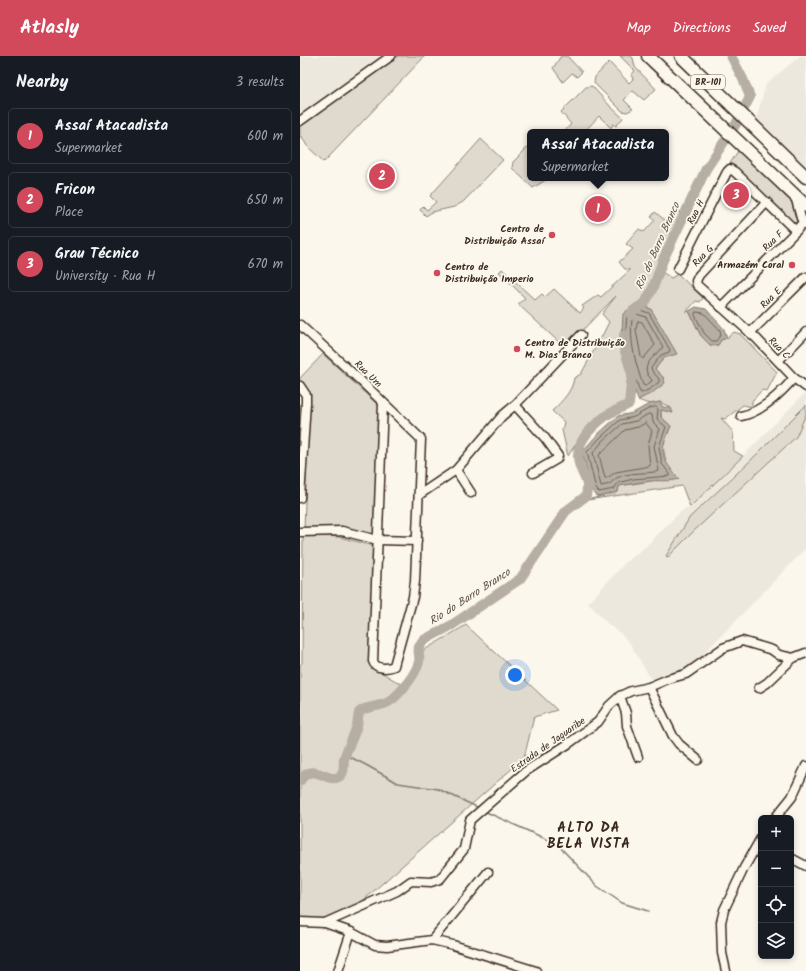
<!DOCTYPE html>
<html lang="en">
<head>
<meta charset="utf-8">
<style>
	:root { --surface:#171b24; --page:#242831; --text:#f1f3f6; --muted:#9ea1a6; --line:#363941; --accent:#d1495b }
	body { margin:0; font-family:Kalam,sans-serif; background:var(--page); color:var(--text) }
	.controls { position:absolute; right:12px; bottom:12px; display:grid; overflow:hidden; border-radius:6px; box-shadow:0 2px 6px #0003 }
	.controls button { width:36px; height:36px; display:grid; place-items:center; padding:0; border:0; border-bottom:1px solid var(--line); background:var(--surface); color:var(--text); font:20px sans-serif }
	.you { position:absolute; left:215px; top:619px; width:14px; height:14px; margin:-10px; border:3px solid #fff; border-radius:50%; background:#1a73e8; box-shadow:0 0 0 6px #1a73e833 }
	.badge { display:grid; place-items:center; width:26px; height:26px; border-radius:50%; background:var(--accent); color:#fff; font-size:13px; font-weight:700 }
	.pin { position:absolute; translate:-50% -50%; border:2px solid #fff; box-shadow:0 1px 4px #0006 }
	.popup { position:absolute; left:227px; top:73px; width:142px; height:52px; box-sizing:border-box; display:grid; place-content:center; border-radius:6px; background:var(--surface); filter:drop-shadow(0 1px 3px #0005); font-size:13px; white-space:nowrap; color:var(--muted) }
	.popup b { font-size:15px; color:var(--text) }
	.popup::after { content:''; position:absolute; left:50%; top:100%; margin-left:-8px; border:8px solid transparent; border-top-color:var(--surface) }
	.list { margin:0; padding:0; list-style:none }
	h2 { display:flex; justify-content:space-between; align-items:center; height:52px; margin:0; padding:0 16px; font-size:17px }
	h2 small { font-size:13px; font-weight:400; color:var(--muted) }
	.list li { display:grid; grid-template-columns:26px 1fr auto; gap:12px; align-items:center; box-sizing:border-box; height:56px; margin:0 8px 8px; padding:0 8px; border:1px solid var(--line); border-radius:6px }
	.list b { display:block; font-size:15px; white-space:nowrap }
	.list p { margin:0; font-size:13px; white-space:nowrap; color:var(--muted) }
	.list em { font-size:13px; font-style:normal; color:var(--muted) }
	.icon { flex:none; width:22px; height:22px; fill:none; stroke:currentColor; stroke-width:2; stroke-linecap:round; stroke-linejoin:round }
	.map { position:relative; flex:none; width:506px; height:915px; overflow:hidden }
	header { display:flex; align-items:center; gap:24px; box-sizing:border-box; height:56px; padding:0 20px; background:var(--accent); color:#fff }
	header strong { font-size:19px }
	nav { display:flex; gap:22px; margin-inline-start:auto; font-size:14px }
	main { display:flex }
	aside { flex:1; background:var(--surface) }
	.map>svg:first-child { display:block }
	.built { fill:#ede8dd }
	.green { fill:#dfd9ce; stroke:#8d8276 }
	.water { fill:#b6aea2; stroke:#85796d }
	.lines { fill:none; stroke-linecap:round; stroke-linejoin:round }
	.shore { stroke:#6c5f53; stroke-width:1 }
	.stream { stroke:#85796d; stroke-width:1.5 }
	.river { stroke:#b6aea2; stroke-width:10 }
	.minor-casing { stroke:#3b2a1e; stroke-width:11 }
	.highway-casing { stroke:#3b2a1e; stroke-width:15 }
	.minor { stroke:#fbf7ec; stroke-width:8 }
	.highway { stroke:#fbf7ec; stroke-width:12 }
	.poi-dot { fill:#d1495b; stroke:#fbf7ec; stroke-width:1.5 }
	.labels { text-anchor:middle; dominant-baseline:central; stroke-width:3.5; stroke-linejoin:round; paint-order:stroke }
	.shield { fill:#fbf7ec; stroke:#75685c; stroke-width:1 }
	.shield-label { font-size:9px; font-weight:bold; fill:#3b2a1e }
	.street-label { font-size:10px; fill:#3b2a1e; stroke:#fbf7ec }
	.poi-label { font-size:10px; font-weight:bold; fill:#3b2a1e; stroke:#fbf7ec; text-anchor:end }
	.water-label { font-size:11px; font-style:italic; fill:#605246; stroke:#fbf7ec }
	.district-label { font-size:14px; font-weight:bold; letter-spacing:1px; fill:#3b2a1e; stroke:#fbf7ec }
</style>
</head>
<body>
<header>
<strong>Atlasly</strong>
<nav><a>Map</a><a>Directions</a><a>Saved</a></nav>
</header>
<main>
<aside>
<h2>Nearby<small>3 results</small></h2>
<ul class="list">
<li><span class="badge">1</span><div><b>Assaí Atacadista</b><p>Supermarket</p></div><em>600 m</em></li>
<li><span class="badge">2</span><div><b>Fricon</b><p>Place</p></div><em>650 m</em></li>
<li><span class="badge">3</span><div><b>Grau Técnico</b><p>University · Rua H</p></div><em>670 m</em></li>
</ul>
</aside>
<div class="map">
<svg width="506" height="915" viewBox="0 0 506 915">
	<rect width="100%" height="100%" fill="#fbf7ec"/>
	<filter id="ink" filterUnits="userSpaceOnUse"><feTurbulence type="fractalNoise" baseFrequency=".025" numOctaves="2"/><feDisplacementMap in="SourceGraphic" scale="8" xChannelSelector="R" yChannelSelector="G"/><feConvolveMatrix kernelMatrix="1 2 1 2 8 2 1 2 1" color-interpolation-filters="sRGB"/></filter>
	<g filter="url(#ink)">
		<!-- built -->
		<g class="built">
			<path d="M 0,0 L 86,0 L 0,68 Z"/>
			<path d="M 500,0 L 506,0 L 506,111 L 456,63 L 466,28 Z"/>
			<path d="M 431,127 L 449,143 L 441,151 L 422,135 Z"/>
			<path d="M 506,336 L 506,492 L 387,615 L 352,625 L 329,586 L 320,577 L 308,568 L 288,547 L 325,507 L 345,491 L 375,461 L 384,453 L 390,451 L 443,400 Z"/>
		</g>
		<!-- green -->
		<g class="green">
			<path d="M 95,0 L 125,0 L 24,106 L 7,90 L 2,81 L 0,81 L 0,68 Z"/>
			<path d="M 261,0 L 267,0 L 282,16 L 277,21 L 272,17 L 263,26 L 253,12 Z"/>
			<path d="M 320,0 L 331,0 L 333,2 L 335,11 L 356,33 L 344,44 L 333,35 L 324,44 L 333,53 L 327,56 L 322,55 L 294,27 L 295,21 L 309,6 L 329,27 L 333,23 L 331,19 L 335,15 Z"/>
			<path d="M 292,30 L 309,49 L 323,62 L 316,70 L 313,68 L 311,72 L 299,60 L 284,76 L 264,76 L 271,68 L 261,56 L 286,31 Z"/>
			<path d="M 181,83 L 203,104 L 163,146 L 154,151 L 132,156 L 126,160 L 120,154 L 123,150 L 127,154 L 136,146 L 130,140 Z"/>
			<path d="M 230,89 L 230,122 L 247,123 L 233,132 L 212,112 L 213,106 Z"/>
			<path d="M 440,92 L 492,142 L 501,163 L 494,177 L 427,112 Z"/>
			<path d="M 379,155 L 381,161 L 344,243 L 335,248 L 321,274 L 331,322 L 329,344 L 300,359 L 285,374 L 268,400 L 262,374 L 264,366 L 252,355 C 262,345 272,336 274,322 L 281,318 L 303,278 L 309,266 L 302,258 L 316,240 L 265,292 L 218,248 L 225,242 L 199,216 L 202,213 L 235,244 L 242,238 L 245,241 L 254,233 L 280,257 L 284,252 L 282,250 L 298,239 L 301,241 L 330,214 L 325,213 L 319,206 L 333,193 L 326,188 L 339,173 L 344,176 L 355,164 L 351,161 L 355,156 L 367,166 L 365,171 L 371,161 Z"/>
			<path d="M 362,216 L 371,222 L 378,218 L 403,242 L 400,246 L 396,245 L 386,256 L 389,255 L 401,280 L 410,289 L 418,289 L 421,284 L 427,282 L 434,276 L 440,278 L 477,316 L 467,335 L 462,334 L 452,345 L 452,351 L 443,349 L 425,363 L 421,362 L 433,376 L 434,395 L 443,400 L 390,451 L 382,430 L 287,444 L 318,436 L 319,430 L 352,425 L 366,407 L 363,390 L 371,370 L 361,361 L 361,354 L 371,352 L 360,346 L 349,348 L 338,344 L 364,327 L 363,321 L 355,313 L 364,302 L 351,253 L 342,249 L 345,247 Z"/>
			<path d="M 23,298 L 79,350 L 75,480 L 4,473 L 9,338 L 0,328 L 0,322 Z"/>
			<path d="M 506,349 L 506,358 L 496,381 L 395,474 L 368,501 L 366,500 L 390,461 L 449,406 Z"/>
			<path d="M 3,478 L 39,481 L 78,491 L 71,610 L 104,630 L 121,596 L 166,569 L 257,654 L 234,661 L 224,702 L 58,849 L 28,864 L 0,862 L 0,609 L 2,607 Z"/>
		</g>
		<!-- water -->
		<g class="water">
			<path d="M 335,248 L 351,253 L 377,298 L 364,302 L 355,313 L 363,321 L 365,327 L 352,337 L 338,344 C 328,316 320,289 323,258 Z"/>
			<path d="M 396,251 L 406,253 L 424,273 L 427,282 L 421,284 L 418,289 L 410,289 L 401,280 L 389,255 Z"/>
			<path d="M 360,346 L 363,351 L 371,352 L 373,357 L 361,354 L 361,361 L 371,370 C 358,397 361,401 379,423 C 370,426 360,424 351,425 C 340,426 330,428 319,430 L 318,436 L 298,441 L 292,435 L 282,396 L 296,380 L 318,360 L 333,357 L 349,348 Z"/>
		</g>
		<g class="lines">
			<!-- shore -->
			<g class="shore">
				<path d="M 336,253 L 349,257 L 370,294 L 369,296 L 361,299 L 351,312 L 352,315 L 359,323 L 359,326 L 350,333 L 342,337 L 340,336 C 332,313 323,286 327,260 Z"/>
				<path d="M 396,256 L 404,257 L 420,274 L 421,279 L 416,285 L 412,285 L 404,277 L 395,259 Z"/>
				<path d="M 337,258 L 346,261 L 363,291 C 358,298 343,306 347,317 C 348,320 351,322 352,325 L 345,330 L 343,329 C 336,309 329,285 332,263 Z"/>
				<path d="M 338,265 L 342,266 L 355,289 L 343,303 L 341,301 L 336,274 Z"/>
				<path d="M 356,351 L 358,353 L 357,363 L 366,371 L 359,391 L 362,408 L 370,418 L 370,420 L 333,423 L 318,427 L 314,433 L 299,436 L 296,433 L 287,396 L 299,383 L 320,364 L 334,361 L 350,352 Z"/>
				<path d="M 349,358 L 352,359 L 353,366 L 360,373 L 354,390 L 359,415 C 344,419 320,414 310,428 L 301,430 L 293,397 L 302,386 L 322,368 L 336,365 Z"/>
				<path d="M 346,367 L 352,375 L 348,389 L 350,410 L 316,416 L 307,422 L 305,422 L 299,399 L 325,374 L 338,371 Z"/>
			</g>
			<!-- stream -->
			<g class="stream">
				<path d="M 46,699 L 66,709 L 98,727 L 138,733 L 179,752"/>
				<path d="M 184,755 L 257,788 L 297,830 L 322,847 L 348,855"/>
			</g>
			<!-- river -->
			<g class="river">
				<path d="M 331,259 L 333,255 L 345,247 L 353,232 L 363,204 L 406,113 L 436,68 L 450,41 L 443,23 L 431,0"/>
				<path d="M 0,725 C 14,702 30,733 42,718 C 45,713 43,708 44,703 C 47,692 54,681 57,669 C 58,666 58,660 59,657 C 63,650 83,651 90,645 C 100,638 116,618 119,606 C 121,596 114,594 124,584 L 152,569 L 220,523 L 266,455 L 286,440 C 289,425 285,424 280,411 C 272,388 291,371 307,359 C 313,355 322,352 329,348 L 332,318 L 324,292 L 324,279"/>
			</g>
			<defs>
				<g id="minor">
					<path d="M 0,65 L 91,0"/>
					<path d="M 495,140 L 501,162 L 506,169"/>
					<path d="M 467,146 L 399,219 L 396,225 L 397,229 L 456,282 L 494,322 L 506,331"/>
					<path d="M 378,213 L 427,116 L 430,113 L 435,116 L 496,175"/>
					<path d="M 421,251 L 496,175 L 503,166"/>
					<path d="M 0,269 L 62,326 L 121,383 L 115,525 L 113,541 L 95,606 L 94,610 C 87,613 75,613 73,605 L 83,347"/>
					<path d="M 450,277 L 506,221"/>
					<path d="M 478,305 L 506,276"/>
					<path d="M 0,330 L 6,339 L 6,346 L 0,442"/>
					<path d="M 215,349 L 281,279"/>
					<path d="M 441,360 C 462,356 481,337 494,322"/>
					<path d="M 156,414 L 171,437"/>
					<path d="M 119,439 L 156,414 L 202,360 L 215,349 L 245,382 L 258,400 L 257,403 L 233,417"/>
					<path d="M 0,476 L 42,475 L 78,484 L 117,485"/>
					<path d="M 349,631 L 373,680 L 379,688 L 398,704"/>
					<path d="M 459,632 L 467,627 L 493,602 L 506,597"/>
					<path d="M 320,640 L 326,657 L 327,670 L 338,701"/>
					<path d="M 475,762 L 492,741 L 506,710"/>
					<path d="M 491,802 L 506,810"/>
					<path d="M 0,866 L 25,867 L 97,835 L 111,825 L 131,826 L 140,823 L 164,793 L 170,764 L 226,715 L 268,688 L 298,666 L 309,650 L 320,640 L 331,635 L 349,631 L 368,623 L 386,618 L 423,592 L 442,585 L 472,594 L 479,599 L 493,602"/>
					<path d="M 25,867 L 51,876 L 38,915"/>
					<path d="M 51,876 L 75,889 L 87,890 L 132,884 L 153,889 L 236,915"/>
					<path d="M 132,884 L 188,816"/>
					<path d="M 426,915 L 422,897 L 421,866 L 424,854 L 444,812 L 461,782"/>
				</g>
				<g id="highway">
					<path d="M 348,0 L 506,150"/>
					<path d="M 381,0 L 506,121"/>
				</g>
			</defs>
			<!-- minor casing -->
			<use href="#minor" class="minor-casing"/>
			<!-- highway casing -->
			<use href="#highway" class="highway-casing"/>
			<!-- minor -->
			<use href="#minor" class="minor"/>
			<!-- highway -->
			<use href="#highway" class="highway"/>
		</g>
	</g>
	<!-- markers -->
	<g class="poi-dot">
		<circle cx="252" cy="179" r="4"/>
		<circle cx="492" cy="209" r="4"/>
		<circle cx="137" cy="217" r="4"/>
		<circle cx="217" cy="293" r="4"/>
	</g>
	<g class="labels">
		<!-- shield labels -->
		<rect class="shield" x="391" y="19" width="34" height="14" rx="3"/>
		<g class="shield-label">
			<text x="408" y="26">BR-101</text>
		</g>
		<!-- street labels -->
		<g class="street-label">
			<text transform="translate(396 156) rotate(-63)">Rua H</text>
			<text transform="translate(473 185) rotate(-45)">Rua F</text>
			<text transform="translate(403 200) rotate(-47)">Rua G</text>
			<text transform="translate(471 242) rotate(-45)">Rua E</text>
			<text transform="translate(479 292) rotate(46)">Rua C</text>
			<text transform="translate(68 318) rotate(44)">Rua Um</text>
			<text transform="translate(248 689) rotate(-35)">Estrada de Jaguaribe</text>
		</g>
		<!-- poi labels -->
		<g class="poi-label">
			<text x="244" y="173">Centro de<tspan x="244" dy="12">Distribuição Assaí</tspan></text>
			<text x="484" y="209">Armazém Coral</text>
			<text x="145" y="211" text-anchor="start">Centro de<tspan x="145" dy="12">Distribuição Imperio</tspan></text>
			<text x="225" y="287" text-anchor="start">Centro de Distribuição<tspan x="225" dy="12">M. Dias Branco</tspan></text>
		</g>
		<!-- water labels -->
		<g class="water-label">
			<text transform="translate(358 190) rotate(-66)">Rio do Barro Branco</text>
			<text transform="translate(170 541) rotate(-33)">Rio do Barro Branco</text>
		</g>
		<!-- district labels -->
		<g class="district-label">
			<text x="289" y="772">ALTO DA<tspan x="289" dy="16">BELA VISTA</tspan></text>
		</g>
	</g>
</svg>
<div class="controls">
<button>+</button>
<button>−</button>
<button><svg class="icon" aria-label="locate" viewBox="0 0 24 24"><circle cx="12" cy="12" r="6"/><path d="M12 2v4M12 18v4M2 12h4M18 12h4"/></svg></button>
<button><svg class="icon" aria-label="layers" viewBox="0 0 24 24"><path d="M12 4l9 5-9 5-9-5zM3 14l9 5 9-5"/></svg></button>
</div>
<div class="you"></div>
<div class="pin badge" style="left:298px;top:153px">1</div>
<div class="popup"><b>Assaí Atacadista</b>Supermarket</div>
<div class="pin badge" style="left:82px;top:120px">2</div>
<div class="pin badge" style="left:436px;top:139px">3</div>
</div>
</main>
</body>
</html>
